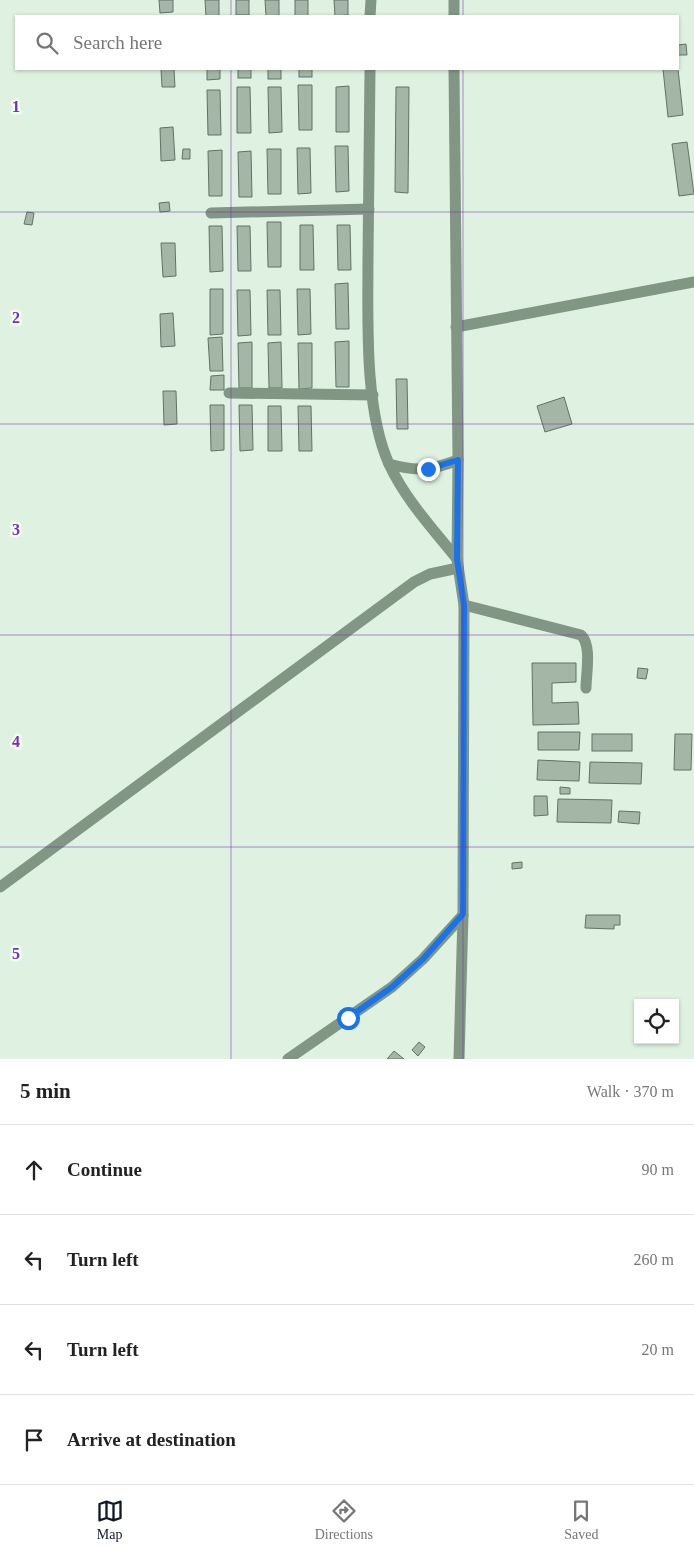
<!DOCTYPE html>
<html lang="en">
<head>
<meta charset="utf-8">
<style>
	:root { --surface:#fff; --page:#f2f2f2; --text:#222; --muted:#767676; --line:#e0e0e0; --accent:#111827 }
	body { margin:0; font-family:Georgia,serif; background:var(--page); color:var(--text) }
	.controls { position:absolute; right:15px; bottom:15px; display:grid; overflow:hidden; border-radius:0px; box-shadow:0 1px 4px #0004 }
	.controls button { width:45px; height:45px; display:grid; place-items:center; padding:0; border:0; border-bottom:1px solid var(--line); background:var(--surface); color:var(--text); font:25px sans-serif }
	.stop { position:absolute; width:15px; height:15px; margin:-11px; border:4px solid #1a73e8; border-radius:50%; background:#fff }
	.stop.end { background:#1a73e8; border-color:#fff; box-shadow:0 1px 5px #0008 }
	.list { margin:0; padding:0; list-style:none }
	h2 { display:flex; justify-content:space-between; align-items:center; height:65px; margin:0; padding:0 20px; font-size:21px }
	h2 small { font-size:16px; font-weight:400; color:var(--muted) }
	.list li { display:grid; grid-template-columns:32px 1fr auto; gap:15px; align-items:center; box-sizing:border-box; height:90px; padding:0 20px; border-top:1px solid var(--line) }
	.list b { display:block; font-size:19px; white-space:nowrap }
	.list em { font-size:16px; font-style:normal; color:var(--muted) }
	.icon { flex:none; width:28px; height:28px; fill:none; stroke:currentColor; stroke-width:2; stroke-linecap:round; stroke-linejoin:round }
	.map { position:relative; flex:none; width:694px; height:1059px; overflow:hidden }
	.search { position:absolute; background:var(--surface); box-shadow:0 1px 4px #0004; left:15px; right:15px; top:15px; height:55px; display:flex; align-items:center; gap:12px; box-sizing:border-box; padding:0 18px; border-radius:0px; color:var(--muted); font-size:19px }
	.sheet { height:425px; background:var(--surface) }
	nav { display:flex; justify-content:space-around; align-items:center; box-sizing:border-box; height:70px; border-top:1px solid var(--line); background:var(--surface); font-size:14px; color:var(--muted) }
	nav a { display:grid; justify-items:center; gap:2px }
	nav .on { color:var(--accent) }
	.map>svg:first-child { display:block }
	.building { fill:#a4b7a7; stroke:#617264 }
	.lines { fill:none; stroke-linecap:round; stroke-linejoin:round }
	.minor { stroke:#819783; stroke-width:11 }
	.route { stroke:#1a73e8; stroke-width:6 }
	.grid { fill:none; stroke:#7b2cbf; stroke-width:1; stroke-opacity:0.55 }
	.grid-label { font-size:16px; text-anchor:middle; font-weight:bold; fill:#7b2cbf; stroke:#effef1; stroke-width:5; stroke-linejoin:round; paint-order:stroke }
</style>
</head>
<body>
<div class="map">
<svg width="694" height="1059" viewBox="0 0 694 1059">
	<rect width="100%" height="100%" fill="#dff2e1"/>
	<!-- building -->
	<g class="building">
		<path d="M 159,0 L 173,0 L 173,12 L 160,13 Z"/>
		<path d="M 205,0 L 219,0 L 219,16 L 206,16 Z"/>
		<rect x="236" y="0" width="13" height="15"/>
		<path d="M 265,0 L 279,0 L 279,16 L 266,16 Z"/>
		<rect x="295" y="0" width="13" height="16"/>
		<path d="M 334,0 L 348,0 L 348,15 L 335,16 Z"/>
		<path d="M 686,44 L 687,55 L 678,55 L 678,45 Z"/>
		<path d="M 161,69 L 174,69 L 175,87 L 162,87 Z"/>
		<path d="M 207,69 L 220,69 L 220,79 L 207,80 Z"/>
		<rect x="238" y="69" width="13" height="9"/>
		<rect x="268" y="69" width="13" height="10"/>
		<rect x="299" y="69" width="13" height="8"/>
		<path d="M 663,69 L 678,69 L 683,115 L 668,117 Z"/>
		<path d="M 298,85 L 312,85 L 312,130 L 299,130 Z"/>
		<path d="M 349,86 L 349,132 L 336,132 L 336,87 Z"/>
		<path d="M 237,87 L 250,87 L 251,133 L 237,133 Z"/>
		<path d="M 268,87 L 281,87 L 282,132 L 269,133 Z"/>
		<path d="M 396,87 L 409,87 L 408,193 L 395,192 Z"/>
		<path d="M 207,90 L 220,90 L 221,135 L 208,135 Z"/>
		<path d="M 173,127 L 175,160 L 161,161 L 160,128 Z"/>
		<path d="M 687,142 L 694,194 L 679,196 L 672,144 Z"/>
		<path d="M 335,146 L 348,146 L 349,191 L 336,192 Z"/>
		<path d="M 297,148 L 310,148 L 311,193 L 298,194 Z"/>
		<path d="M 183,149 L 190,149 L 190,159 L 182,159 Z"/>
		<path d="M 267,149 L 281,149 L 281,194 L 268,194 Z"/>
		<path d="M 222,150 L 222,196 L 209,196 L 208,151 Z"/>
		<path d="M 251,151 L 252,197 L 239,197 L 238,152 Z"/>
		<path d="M 169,202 L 170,211 L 160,212 L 159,203 Z"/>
		<path d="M 27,212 L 34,213 L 32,225 L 24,224 Z"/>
		<path d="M 267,222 L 281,222 L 281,267 L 268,267 Z"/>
		<path d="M 300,225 L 313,225 L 314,270 L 300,270 Z"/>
		<path d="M 337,225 L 350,225 L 351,270 L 338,270 Z"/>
		<path d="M 209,226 L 222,226 L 223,271 L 210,272 Z"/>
		<path d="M 237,226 L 250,226 L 251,271 L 238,271 Z"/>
		<path d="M 161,243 L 175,243 L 176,276 L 163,277 Z"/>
		<path d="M 348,283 L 349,329 L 336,329 L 335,284 Z"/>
		<path d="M 210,289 L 223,289 L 223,334 L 210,335 Z"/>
		<path d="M 297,289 L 310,289 L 311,334 L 298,335 Z"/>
		<path d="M 237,290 L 250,290 L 251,335 L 238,336 Z"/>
		<path d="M 267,290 L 280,290 L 281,335 L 268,335 Z"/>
		<path d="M 173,313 L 175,346 L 161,347 L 160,314 Z"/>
		<path d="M 222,337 L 223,371 L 210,371 L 208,338 Z"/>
		<path d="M 349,341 L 349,387 L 336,387 L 335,342 Z"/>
		<path d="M 252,342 L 252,388 L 239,388 L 238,343 Z"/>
		<path d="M 281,342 L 282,388 L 269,388 L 268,343 Z"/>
		<path d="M 298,343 L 312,343 L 312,388 L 299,389 Z"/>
		<path d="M 224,375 L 224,390 L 210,390 L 211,376 Z"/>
		<path d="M 396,379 L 407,379 L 408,429 L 397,429 Z"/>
		<path d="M 163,391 L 176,391 L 177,424 L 164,425 Z"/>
		<path d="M 564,397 L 572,424 L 545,432 L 537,406 Z"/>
		<path d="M 210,405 L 224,405 L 224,450 L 211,451 Z"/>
		<path d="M 239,405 L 252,405 L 253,450 L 240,451 Z"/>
		<path d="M 268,406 L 281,406 L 282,451 L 268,451 Z"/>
		<path d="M 298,406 L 311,406 L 312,451 L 299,451 Z"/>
		<path d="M 532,663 L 576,663 L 576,682 L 552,683 L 552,703 L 578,702 L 579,724 L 533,725 Z"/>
		<path d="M 638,668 L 648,669 L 646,679 L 637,678 Z"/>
		<path d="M 538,732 L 580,732 L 579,750 L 538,750 Z"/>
		<rect x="592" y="734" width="40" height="17"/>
		<path d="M 675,734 L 692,734 L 691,770 L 674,770 Z"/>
		<path d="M 538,760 L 580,762 L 579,781 L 537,780 Z"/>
		<path d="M 590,762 L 642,763 L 641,784 L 589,783 Z"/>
		<path d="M 560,787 L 570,788 L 570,794 L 560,794 Z"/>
		<path d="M 534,796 L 547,796 L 548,815 L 534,816 Z"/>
		<path d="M 558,799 L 612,800 L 611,823 L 557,822 Z"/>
		<path d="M 619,811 L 640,812 L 639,824 L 618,822 Z"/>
		<path d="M 522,862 L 522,868 L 512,869 L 512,863 Z"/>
		<path d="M 586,915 L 620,915 L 620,925 L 614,925 L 614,929 L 585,928 Z"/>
		<path d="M 419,1042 L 425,1047 L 418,1056 L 412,1050 Z"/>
		<path d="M 394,1051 L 404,1059 L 387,1059 Z"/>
	</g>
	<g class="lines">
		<!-- minor -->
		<g class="minor">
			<path d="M 454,0 L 454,16"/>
			<path d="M 370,16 L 371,0"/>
			<path d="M 370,69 C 369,132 369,195 368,258 C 368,318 364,409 389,464 C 405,499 433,529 457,559"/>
			<path d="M 454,69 L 458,460 L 457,559 L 464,605 L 463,915 L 459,1059"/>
			<path d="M 211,213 L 369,209"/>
			<path d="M 456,327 L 694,282"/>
			<path d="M 229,393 L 373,395"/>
			<path d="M 389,464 C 417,472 432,470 458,460"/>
			<path d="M 464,605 L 581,635 C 592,645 586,674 586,688"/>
			<path d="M 0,887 L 414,582 L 430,574 L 458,568"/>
			<path d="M 288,1059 L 392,987 L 423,959 L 463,915"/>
		</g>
	</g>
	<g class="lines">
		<!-- route -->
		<path class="route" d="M 348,1018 L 392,987 L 423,959 L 463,914 L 464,605 L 457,559 L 458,460 L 428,469"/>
	</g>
	<!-- grid -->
	<path class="grid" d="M 231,0 L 231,16M 463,0 L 463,16M 231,69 L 231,1059M 463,69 L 463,1059M 0,212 L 694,212M 0,424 L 694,424M 0,635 L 694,635M 0,847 L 694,847"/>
	<g class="grid-label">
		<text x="16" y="112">1</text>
		<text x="16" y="323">2</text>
		<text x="16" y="535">3</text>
		<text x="16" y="747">4</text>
		<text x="16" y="959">5</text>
	</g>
</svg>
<div class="controls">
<button><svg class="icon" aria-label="locate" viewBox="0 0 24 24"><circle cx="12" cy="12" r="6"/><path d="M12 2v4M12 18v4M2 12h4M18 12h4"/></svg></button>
</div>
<div class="stop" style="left:348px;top:1018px"></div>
<div class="stop end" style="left:428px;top:469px"></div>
<div class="search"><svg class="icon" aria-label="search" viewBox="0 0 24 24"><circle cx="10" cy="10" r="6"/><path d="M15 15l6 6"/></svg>Search here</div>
</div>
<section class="sheet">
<h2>5 min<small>Walk · 370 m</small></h2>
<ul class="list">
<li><svg class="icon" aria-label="ahead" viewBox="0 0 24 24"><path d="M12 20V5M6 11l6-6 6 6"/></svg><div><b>Continue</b></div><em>90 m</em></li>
<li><svg class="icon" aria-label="left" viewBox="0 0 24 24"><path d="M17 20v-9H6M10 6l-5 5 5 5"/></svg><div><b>Turn left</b></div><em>260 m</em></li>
<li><svg class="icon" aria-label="left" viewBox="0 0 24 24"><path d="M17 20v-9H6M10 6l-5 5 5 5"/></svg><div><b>Turn left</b></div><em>20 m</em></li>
<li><svg class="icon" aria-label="arrive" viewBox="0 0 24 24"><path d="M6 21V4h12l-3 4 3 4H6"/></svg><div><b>Arrive at destination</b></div></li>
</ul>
</section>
<nav>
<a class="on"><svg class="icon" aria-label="map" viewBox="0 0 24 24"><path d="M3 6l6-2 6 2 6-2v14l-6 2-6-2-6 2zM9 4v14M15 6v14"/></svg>Map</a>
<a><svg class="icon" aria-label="directions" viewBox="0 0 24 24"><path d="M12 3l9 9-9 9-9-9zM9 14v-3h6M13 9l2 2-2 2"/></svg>Directions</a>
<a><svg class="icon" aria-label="saved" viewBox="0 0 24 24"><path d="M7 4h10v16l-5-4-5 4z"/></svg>Saved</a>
</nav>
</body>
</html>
